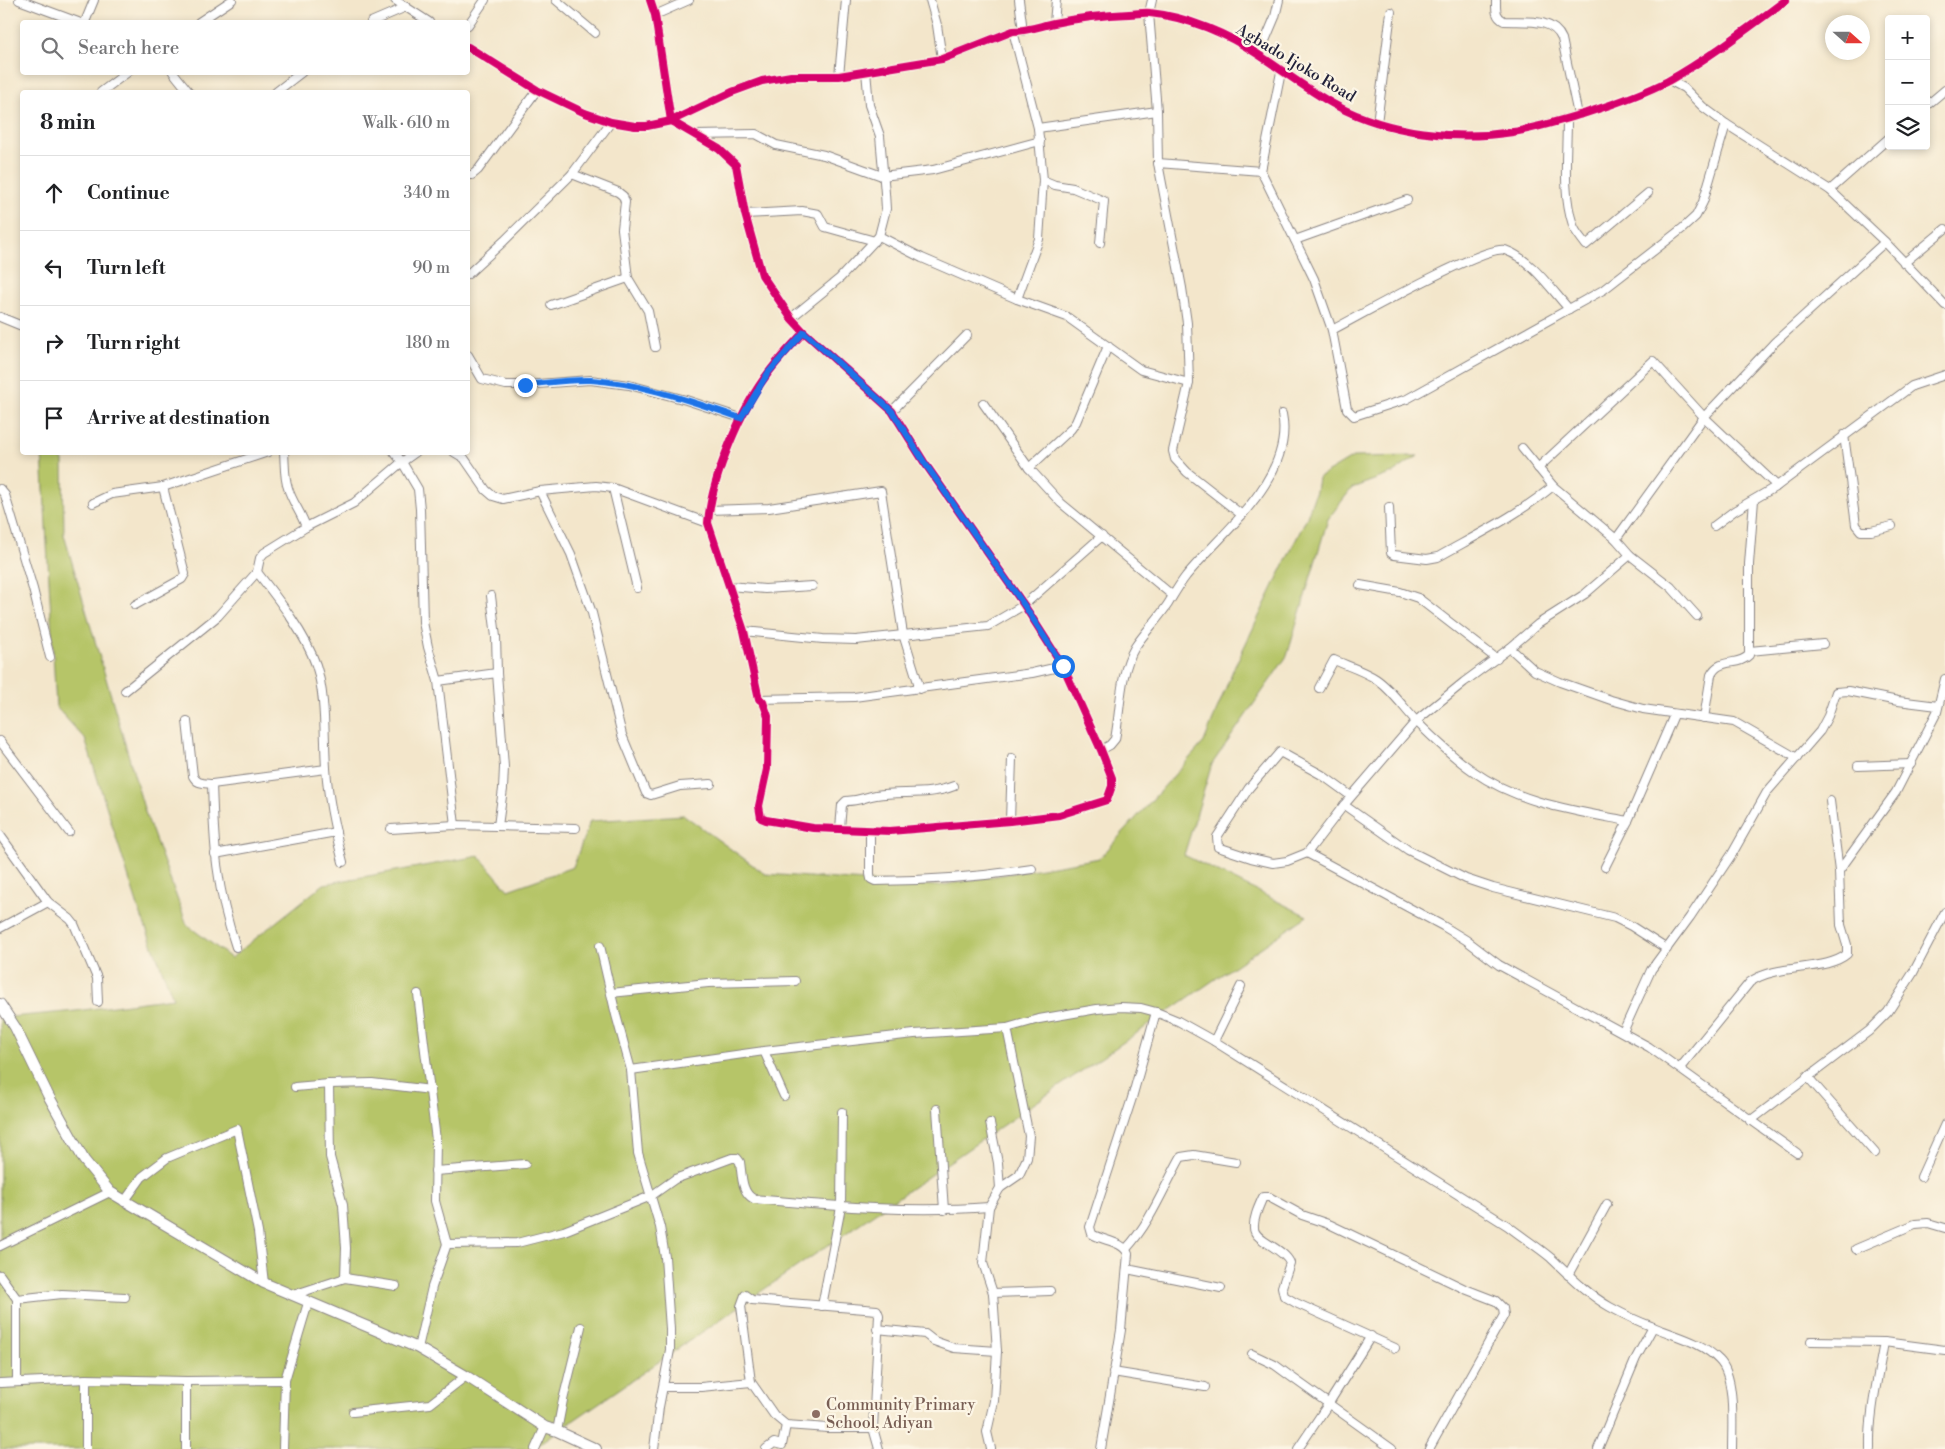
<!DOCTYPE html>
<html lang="en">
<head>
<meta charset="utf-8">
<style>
	:root { --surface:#fff; --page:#f2f2f2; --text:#202124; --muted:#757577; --line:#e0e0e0 }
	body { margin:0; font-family:"Libre Bodoni",serif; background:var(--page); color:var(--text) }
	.controls { position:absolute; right:15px; top:15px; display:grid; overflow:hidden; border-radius:5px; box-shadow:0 2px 8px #0003 }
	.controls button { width:45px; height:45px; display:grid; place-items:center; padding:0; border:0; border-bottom:1px solid var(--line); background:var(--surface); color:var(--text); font:25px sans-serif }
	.compass { position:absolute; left:1825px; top:15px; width:45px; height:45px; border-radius:50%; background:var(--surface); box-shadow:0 2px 8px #0003; rotate:111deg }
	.stop { position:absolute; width:15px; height:15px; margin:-11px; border:4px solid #1a73e8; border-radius:50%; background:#fff }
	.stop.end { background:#1a73e8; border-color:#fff; box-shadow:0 1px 5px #0008 }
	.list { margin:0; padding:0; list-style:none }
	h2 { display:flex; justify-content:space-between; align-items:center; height:65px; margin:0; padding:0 20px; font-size:21px }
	h2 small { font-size:16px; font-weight:400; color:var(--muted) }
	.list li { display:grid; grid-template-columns:32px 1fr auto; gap:15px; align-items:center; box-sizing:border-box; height:75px; padding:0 20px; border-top:1px solid var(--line) }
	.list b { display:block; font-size:19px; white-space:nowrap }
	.list em { font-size:16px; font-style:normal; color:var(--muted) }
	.icon { flex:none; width:28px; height:28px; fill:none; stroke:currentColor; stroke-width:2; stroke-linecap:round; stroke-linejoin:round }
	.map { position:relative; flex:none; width:1945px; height:1449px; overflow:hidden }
	.search { position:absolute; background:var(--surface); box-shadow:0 2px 8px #0003; left:20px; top:20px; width:450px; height:55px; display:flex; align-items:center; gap:12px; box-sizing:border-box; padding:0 18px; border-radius:5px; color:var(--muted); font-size:19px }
	.panel { position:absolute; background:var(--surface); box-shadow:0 2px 8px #0003; left:20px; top:90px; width:450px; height:365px; border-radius:5px }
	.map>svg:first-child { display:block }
	.green { fill:#b6c567; stroke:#6c7451 }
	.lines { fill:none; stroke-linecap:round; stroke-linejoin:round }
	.minor-casing { stroke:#8a8483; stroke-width:10 }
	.secondary-casing { stroke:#8a8483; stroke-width:12 }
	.minor { stroke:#fff; stroke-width:8 }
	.secondary { stroke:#fff; stroke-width:10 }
	.cycleway-casing { stroke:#fcf5e5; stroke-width:11 }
	.cycleway { stroke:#d6006c; stroke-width:8 }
	.route { stroke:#1a73e8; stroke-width:6 }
	.education-dot { fill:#8d6e63; stroke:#fcf5e5; stroke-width:2 }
	.labels { text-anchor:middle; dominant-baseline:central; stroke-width:4.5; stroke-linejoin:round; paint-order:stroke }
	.street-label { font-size:16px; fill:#22223b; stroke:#fcf5e5 }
	.education-label { font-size:16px; fill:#785e54; stroke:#fcf5e5; text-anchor:start }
</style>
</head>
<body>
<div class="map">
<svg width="1945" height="1449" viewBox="0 0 1945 1449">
	<rect width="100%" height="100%" fill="#fcf5e5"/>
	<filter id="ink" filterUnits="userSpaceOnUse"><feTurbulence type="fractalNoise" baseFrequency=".02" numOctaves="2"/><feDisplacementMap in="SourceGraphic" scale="10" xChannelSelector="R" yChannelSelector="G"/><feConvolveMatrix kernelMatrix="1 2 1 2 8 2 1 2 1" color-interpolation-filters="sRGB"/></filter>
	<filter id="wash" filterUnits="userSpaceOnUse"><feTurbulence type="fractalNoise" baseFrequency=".0096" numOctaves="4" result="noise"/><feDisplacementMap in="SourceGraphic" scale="20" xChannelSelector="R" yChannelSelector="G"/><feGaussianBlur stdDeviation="1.12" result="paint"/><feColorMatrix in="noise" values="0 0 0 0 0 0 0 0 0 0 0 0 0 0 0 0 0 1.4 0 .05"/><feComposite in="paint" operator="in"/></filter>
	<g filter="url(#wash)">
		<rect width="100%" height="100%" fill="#f3e6cb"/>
		<!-- green -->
		<path class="green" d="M 42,453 L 49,453 L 63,460 L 64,535 L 145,812 L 187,925 L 231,958 L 324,884 L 479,856 L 508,890 L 573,867 L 590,821 L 684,815 L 765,874 L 937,886 L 1100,858 L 1204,742 L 1233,670 L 1307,517 L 1316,491 L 1318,478 L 1353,457 L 1418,456 L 1393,473 L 1352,488 L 1328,519 L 1287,656 L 1212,764 L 1184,855 L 1307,916 L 532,1449 L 0,1449 L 0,1018 L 76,1011 L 173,998 L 139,910 L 85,739 L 56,707 Z"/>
	</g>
	<g filter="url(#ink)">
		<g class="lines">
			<defs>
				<g id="minor">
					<path d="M 19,0 L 78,22"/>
					<path d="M 395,0 L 429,22"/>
					<path d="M 556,0 L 595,33"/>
					<path d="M 650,0 L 655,15 L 671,121 L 719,149 L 736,165 L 745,214 L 762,275 L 791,318 L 804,332 L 892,411 L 924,462 L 1024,605 L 1063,666 L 1101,750 L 1112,778 L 1112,786 L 1107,800 L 1059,815 L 1010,821 L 890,831 L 813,828 L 766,820 L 761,818 L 759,806 L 767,769 L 768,716 L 763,702 L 759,699 L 744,631 L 708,523 C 711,479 742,406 769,372 C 779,358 792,345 804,332"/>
					<path d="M 930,0 L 937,25 L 942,59"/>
					<path d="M 1019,0 L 1023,31"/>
					<path d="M 1152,0 L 1149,13 L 1157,111 L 1158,163 L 1182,288 L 1187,323 L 1189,383 L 1173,451 L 1175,459 L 1187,472 L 1242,515"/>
					<path d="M 1496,0 C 1496,9 1495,17 1504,21 C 1525,22 1553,17 1562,39 L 1578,115"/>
					<path d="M 655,15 L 689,0"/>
					<path d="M 85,22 L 94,0"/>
					<path d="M 199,22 L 232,0"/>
					<path d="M 371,22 L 406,7"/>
					<path d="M 1054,23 L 1056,0"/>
					<path d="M 468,25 L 485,0"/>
					<path d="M 1013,31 L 1038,128 L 1043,180 L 1039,239 L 1017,299"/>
					<path d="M 468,47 L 537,90 L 585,113 L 611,122 L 635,126 L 647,126 L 671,121 L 732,92 L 762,81 L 791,76 L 839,76 L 942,59 L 1013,31 C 1028,31 1040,26 1054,23 C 1079,18 1104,15 1129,14 C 1136,14 1144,12 1150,13 C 1188,17 1228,34 1259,55 C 1285,72 1309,91 1337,106 C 1388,133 1455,141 1513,132 C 1537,128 1562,120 1586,113 C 1614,104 1641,95 1668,81 C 1709,58 1748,28 1786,0"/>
					<path d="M 1259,55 L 1275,17 L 1279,0"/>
					<path d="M 173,72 L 189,92"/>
					<path d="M 1281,72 L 1261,171 L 1314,279 L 1332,330 L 1347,409 L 1354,416 L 1407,399 L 1603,290 L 1683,228 L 1696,216 L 1703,202 L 1726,124"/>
					<path d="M 839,76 L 846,0"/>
					<path d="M 1669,80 L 1684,88 L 1703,107 L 1726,124 L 1830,190 L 1885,242 L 1945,305"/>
					<path d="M 101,92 L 128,72"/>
					<path d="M 276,92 L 302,72"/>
					<path d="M 1926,106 L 1945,90"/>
					<path d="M 1567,119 C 1567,153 1562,192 1573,225 C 1575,232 1582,239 1586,245 L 1648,193"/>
					<path d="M 1377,123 L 1391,12"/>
					<path d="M 1038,128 L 1157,111"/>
					<path d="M 695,135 L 756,134 L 776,145 L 824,155 L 882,176 L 933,170 L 1040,141"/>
					<path d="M 1158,163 L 1261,171"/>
					<path d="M 572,174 L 618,192 L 623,196 L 625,202 L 622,229 L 628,278 L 648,311 L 655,347"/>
					<path d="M 468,175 L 472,175 L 478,170 L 537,90"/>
					<path d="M 1043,180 L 1055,185 L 1073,188 L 1104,201 L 1100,243"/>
					<path d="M 1830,190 L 1889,138"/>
					<path d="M 745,214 L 802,211 L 818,214 L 825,227 L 875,241"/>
					<path d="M 879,236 L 922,258 L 1017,299 L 1067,317 L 1141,370 L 1189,383"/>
					<path d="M 1295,240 L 1407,200"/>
					<path d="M 1904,263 L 1945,229"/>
					<path d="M 468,274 L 504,241 L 572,174 L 611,122"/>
					<path d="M 551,305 L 628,278"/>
					<path d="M 0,317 L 22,326"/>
					<path d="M 791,318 L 840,278 L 879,236 L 886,209 L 885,193 L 880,136 L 869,105 L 866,71"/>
					<path d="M 1332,330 C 1357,317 1486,244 1505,250 C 1531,259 1551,289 1569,309"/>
					<path d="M 468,355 L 482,379 L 506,385 L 525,385 L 590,380 L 629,385 L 686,400 L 741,418"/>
					<path d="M 983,403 L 1029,468 L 1061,503 L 1172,595"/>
					<path d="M 892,411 L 967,335"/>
					<path d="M 1844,435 L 1856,525 L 1861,531 L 1871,531 L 1892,526"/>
					<path d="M 1522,448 L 1553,486 L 1616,539"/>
					<path d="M 284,452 C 285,464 284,477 288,488 C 292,502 301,512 306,527"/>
					<path d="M 394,452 L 402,462 L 418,489 L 420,509 L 423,622 L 428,647 L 438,681 L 455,825"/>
					<path d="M 454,452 L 464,458 L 486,490 L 493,496 L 503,499 L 540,491 L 596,486 L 613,488 L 708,523"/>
					<path d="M 1029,468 L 1071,429 L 1076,422 L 1108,346"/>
					<path d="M 1538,468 L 1653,361 L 1704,417 L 1777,486"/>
					<path d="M 613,488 L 637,588"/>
					<path d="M 0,489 L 5,495 L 33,589 L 50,657"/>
					<path d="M 540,491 L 571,554 L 592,613 L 622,735 L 646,793 L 651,795 L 680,786 L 711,784"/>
					<path d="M 93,503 L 112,494 L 163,487 L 268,452"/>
					<path d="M 1389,507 L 1391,553 L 1394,555 L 1427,559 L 1438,557 C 1477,535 1518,515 1553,486"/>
					<path d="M 709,510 L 769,508 L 881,491 L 903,634 L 920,689"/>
					<path d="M 1714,526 L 1734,511 L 1777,486 L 1912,386 L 1945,375"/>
					<path d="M 1630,555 L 1671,587 L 1697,616"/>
					<path d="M 257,572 C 278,599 305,633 316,665 C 326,695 324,736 326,768 C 328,800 335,831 343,862"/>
					<path d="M 1360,585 L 1400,592 L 1418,598 L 1497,659"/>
					<path d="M 729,586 L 765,589 L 812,586"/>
					<path d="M 491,596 L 496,637 L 497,673 L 504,767 L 503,789 L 498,826"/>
					<path d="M 135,605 L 182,579 L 185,574 L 163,487"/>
					<path d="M 744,631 L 823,639 L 856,640 L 988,626 L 1024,605 L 1102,536"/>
					<path d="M 1510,648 L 1535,671 L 1560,682 L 1611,700 L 1643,709 L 1734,722 L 1797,758"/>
					<path d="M 1750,651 L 1823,644"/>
					<path d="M 438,681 L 497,673"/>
					<path d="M 1319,688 L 1334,660 C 1348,666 1364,671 1376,679 C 1392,690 1403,707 1416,721 C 1433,738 1453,757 1473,771 C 1518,803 1575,811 1628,821"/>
					<path d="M 125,691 L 218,616 L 257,572 L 260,558 L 264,553 L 306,527 L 354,503 L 402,462 L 416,452"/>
					<path d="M 759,699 L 854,697 L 1032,673 L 1063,666"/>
					<path d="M 1704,718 L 1711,675 C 1720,657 1738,667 1749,655 L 1749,564 L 1754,500"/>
					<path d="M 187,721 L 193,776 C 197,784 203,783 212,784 L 326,769"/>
					<path d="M 0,741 L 69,832"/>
					<path d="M 1101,750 L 1110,745 L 1115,739 C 1121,709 1119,674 1135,647 C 1145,632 1158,619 1168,604 C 1174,594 1179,585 1186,576 C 1222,532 1295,477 1282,414"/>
					<path d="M 1858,766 L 1911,764"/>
					<path d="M 212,784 C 214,844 216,889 236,947"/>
					<path d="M 1351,796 L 1322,775 L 1280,752 L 1249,788 L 1217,837 L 1218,847 L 1251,858 L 1273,863 L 1287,861 L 1307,853 L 1344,805 L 1416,721 L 1464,682 L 1510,648 L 1538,624 L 1585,594 L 1630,555 L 1616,539 L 1704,417 L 1775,342 L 1885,242"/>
					<path d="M 1830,801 L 1839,871"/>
					<path d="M 1344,805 L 1408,850 L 1466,879 L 1493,888 L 1615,918 L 1631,926 L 1667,949"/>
					<path d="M 1010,821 L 1012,758"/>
					<path d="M 840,828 L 842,805 L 846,801 C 860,801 864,797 876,795 C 902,791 929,796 954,786"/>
					<path d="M 391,829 L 455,825 L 576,828"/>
					<path d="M 870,830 L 870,874 L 871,879 L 875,881 C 930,881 978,877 1032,869"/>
					<path d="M 0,835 L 48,902 L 70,919 L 74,924 L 97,978 L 98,1002"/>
					<path d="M 1307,853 L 1443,926 L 1466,940 L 1499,965 L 1649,1047 L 1797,1153"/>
					<path d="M 215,854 L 336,832"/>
					<path d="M 1605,867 L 1628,821 L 1674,715"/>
					<path d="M 0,928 L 48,902"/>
					<path d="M 600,946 L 616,1015 L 631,1070 L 638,1153 L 660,1227 L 665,1257 L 670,1329 L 670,1350 L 659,1407 L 654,1449"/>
					<path d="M 611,993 L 708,983 L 795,981"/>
					<path d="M 418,994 L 436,1140 L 435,1201 L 447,1244 L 517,1243 L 564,1231 L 651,1196 L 675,1179 L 732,1158 L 737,1158 L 740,1162 C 742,1174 741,1193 754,1199 C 833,1206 909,1213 989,1207 L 1000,1188 L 1019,1175 L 1027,1158 L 1029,1136 L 1007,1028"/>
					<path d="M 1623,1032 L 1651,970 L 1690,917 L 1732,854 L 1767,792 L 1820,731 L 1828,716 L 1836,692 L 1848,691 L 1898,701 L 1938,706"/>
					<path d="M 1214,1041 L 1241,986"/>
					<path d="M 764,1051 L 784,1096"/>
					<path d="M 1680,1068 L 1750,982 C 1777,963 1826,972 1847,954 L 1847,945 L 1841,925 L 1839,871 L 1896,792 L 1937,712 L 1945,679"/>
					<path d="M 631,1070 L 764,1051 L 914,1034 L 1007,1028 L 1039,1019 L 1097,1009 L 1121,1007 L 1141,1008 L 1156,1012 L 1178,1021 L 1214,1041 L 1508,1226 C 1522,1237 1538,1247 1551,1258 C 1569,1275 1587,1294 1610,1307 C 1623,1314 1637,1321 1651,1326 C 1674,1336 1701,1341 1719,1360 C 1736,1376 1732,1426 1732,1449"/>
					<path d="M 1807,1076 L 1875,1153"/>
					<path d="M 329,1084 L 330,1157 L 343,1205 L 346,1248 L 345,1278"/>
					<path d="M 295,1087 L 329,1084 L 372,1083 L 431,1090"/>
					<path d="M 937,1109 L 944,1210"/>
					<path d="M 1750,1121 L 1869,1031 L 1888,1012 L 1913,973 L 1945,912"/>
					<path d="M 990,1123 L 998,1163 L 1000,1188"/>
					<path d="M 435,1171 L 525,1164"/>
					<path d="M 1921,1177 L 1945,1124"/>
					<path d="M 124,1202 L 142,1177 L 167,1158 L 237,1129 L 258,1232 L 264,1283"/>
					<path d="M 989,1207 L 983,1263 L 993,1293 L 997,1351 L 994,1401 L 987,1432 L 991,1449"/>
					<path d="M 0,1246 L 110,1192"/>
					<path d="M 1126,1249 C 1151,1222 1163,1189 1181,1157 L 1194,1155 L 1236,1162"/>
					<path d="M 1856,1249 L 1915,1224 L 1928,1223 L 1945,1228"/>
					<path d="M 1127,1269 L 1221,1288"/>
					<path d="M 0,1275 L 17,1299 L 17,1382"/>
					<path d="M 1568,1275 L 1607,1204"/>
					<path d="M 993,1293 L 1050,1291"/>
					<path d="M 293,1295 L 345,1278 L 396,1286"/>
					<path d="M 17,1299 L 62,1294 L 125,1297"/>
					<path d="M 822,1306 L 841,1207 L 842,1112"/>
					<path d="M 877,1329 L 925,1334 L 934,1341 L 954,1348 L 997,1351"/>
					<path d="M 1811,1341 L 1884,1342 L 1945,1350"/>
					<path d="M 418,1348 L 432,1287 L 447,1244"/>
					<path d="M 1395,1348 L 1296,1303 L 1284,1296 L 1282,1287 L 1290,1263 C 1284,1248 1254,1241 1254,1228 C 1253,1218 1259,1206 1263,1197 L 1269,1197 L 1302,1215 L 1331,1225 L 1465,1289 L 1496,1301 L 1503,1308 L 1504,1315 L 1429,1449"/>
					<path d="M 1252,1354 L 1275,1365 L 1290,1376 L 1392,1449"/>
					<path d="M 1113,1372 L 1205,1387"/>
					<path d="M 0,1383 L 86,1379 L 186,1381 L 285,1380"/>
					<path d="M 664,1387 L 701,1387 L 751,1382"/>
					<path d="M 353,1412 L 430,1404 L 466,1376"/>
					<path d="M 873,1428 L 828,1428 L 786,1425 L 774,1415 L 751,1382 L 741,1306 L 745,1295 L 752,1300 L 877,1310 L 879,1315 L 873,1428 L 879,1449"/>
					<path d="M 557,1431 L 563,1400 L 581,1327"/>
					<path d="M 86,1449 L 86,1379"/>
					<path d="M 186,1449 L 186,1381"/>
					<path d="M 283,1449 L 285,1380 L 308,1303"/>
					<path d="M 535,1449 L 545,1427"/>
					<path d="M 766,1449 L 774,1443 L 782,1445 L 786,1425"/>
					<path d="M 1101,1449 L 1121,1330 L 1128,1254 C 1123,1241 1103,1241 1092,1234 L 1090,1227 L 1132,1098 L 1156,1012"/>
					<path d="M 1298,1449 L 1329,1403 L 1371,1336"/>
					<path d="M 1598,1449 L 1636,1358 L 1653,1327"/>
					<path d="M 1870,1449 C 1869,1413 1878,1378 1884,1342"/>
				</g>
				<path id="secondary" d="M 0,1004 L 15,1027 L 48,1095 L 84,1160 L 110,1192 L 264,1283 L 418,1348 L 466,1376 L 545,1427 L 557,1431 L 596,1449"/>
			</defs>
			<!-- minor casing -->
			<use href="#minor" class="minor-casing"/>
			<!-- secondary casing -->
			<use href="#secondary" class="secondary-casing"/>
			<!-- minor -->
			<use href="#minor" class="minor"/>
			<!-- secondary -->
			<use href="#secondary" class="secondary"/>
			<defs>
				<g id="cycleway">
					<path d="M 650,0 L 655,15 L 671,121 L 719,149 L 736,165 L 745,214 L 762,275 L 791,318 L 804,332 L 892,411 L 924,462 L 1024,605 L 1063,666 L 1101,750 L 1112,778 L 1112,786 L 1107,800 L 1059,815 L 1010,821 L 890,831 L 813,828 L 766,820 L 761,818 L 759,806 L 767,769 L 768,716 L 763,702 L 759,699 L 744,631 L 708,523 C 711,479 742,406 769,372 C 779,358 792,345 804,332"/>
					<path d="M 468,47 L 537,90 L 585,113 L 611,122 L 635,126 L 647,126 L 671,121 L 732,92 L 762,81 L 791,76 L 839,76 L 942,59 L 1013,31 C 1028,31 1040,26 1054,23 C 1079,18 1104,15 1129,14 C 1136,14 1144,12 1150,13 C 1188,17 1228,34 1259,55 C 1285,72 1309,91 1337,106 C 1388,133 1455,141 1513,132 C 1537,128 1562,120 1586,113 C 1614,104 1641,95 1668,81 C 1709,58 1748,28 1786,0"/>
				</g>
			</defs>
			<!-- cycleway casing -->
			<use href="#cycleway" class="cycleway-casing"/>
			<!-- cycleway -->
			<use href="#cycleway" class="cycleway"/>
		</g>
	</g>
	<g class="lines" filter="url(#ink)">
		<!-- route -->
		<path class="route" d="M 525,385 C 546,383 570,379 591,380 C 642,383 693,402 741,418 L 768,373 L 804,332 L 892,411 L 924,462 L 1024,605 L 1063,666"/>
	</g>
	<!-- markers -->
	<circle class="education-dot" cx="816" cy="1414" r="5"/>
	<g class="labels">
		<!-- street labels -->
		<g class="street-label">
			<text transform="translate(1296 63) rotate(31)">Agbado Ijoko Road</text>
		</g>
		<!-- education labels -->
		<g class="education-label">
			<text x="826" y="1405">Community Primary<tspan x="826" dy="18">School, Adiyan</tspan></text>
		</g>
	</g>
</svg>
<div class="controls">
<button>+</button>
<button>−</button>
<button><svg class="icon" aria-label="layers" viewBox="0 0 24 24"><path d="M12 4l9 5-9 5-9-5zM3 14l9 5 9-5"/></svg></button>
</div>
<svg class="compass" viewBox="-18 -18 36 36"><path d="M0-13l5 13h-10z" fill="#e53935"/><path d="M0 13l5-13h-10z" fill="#757577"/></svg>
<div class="stop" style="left:1063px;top:666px"></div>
<div class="stop end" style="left:525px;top:385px"></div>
<div class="search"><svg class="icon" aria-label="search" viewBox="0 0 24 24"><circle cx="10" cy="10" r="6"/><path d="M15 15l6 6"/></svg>Search here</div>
<section class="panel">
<h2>8 min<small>Walk · 610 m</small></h2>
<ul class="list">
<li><svg class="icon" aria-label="ahead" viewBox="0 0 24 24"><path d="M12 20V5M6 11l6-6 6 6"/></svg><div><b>Continue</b></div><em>340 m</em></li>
<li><svg class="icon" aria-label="left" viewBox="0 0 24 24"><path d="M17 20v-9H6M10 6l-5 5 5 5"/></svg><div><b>Turn left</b></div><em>90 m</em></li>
<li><svg class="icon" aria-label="right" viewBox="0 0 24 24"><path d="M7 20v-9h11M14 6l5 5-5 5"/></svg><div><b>Turn right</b></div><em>180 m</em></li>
<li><svg class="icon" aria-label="arrive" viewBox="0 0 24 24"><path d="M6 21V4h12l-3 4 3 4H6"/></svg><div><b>Arrive at destination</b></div></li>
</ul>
</section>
</div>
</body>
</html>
